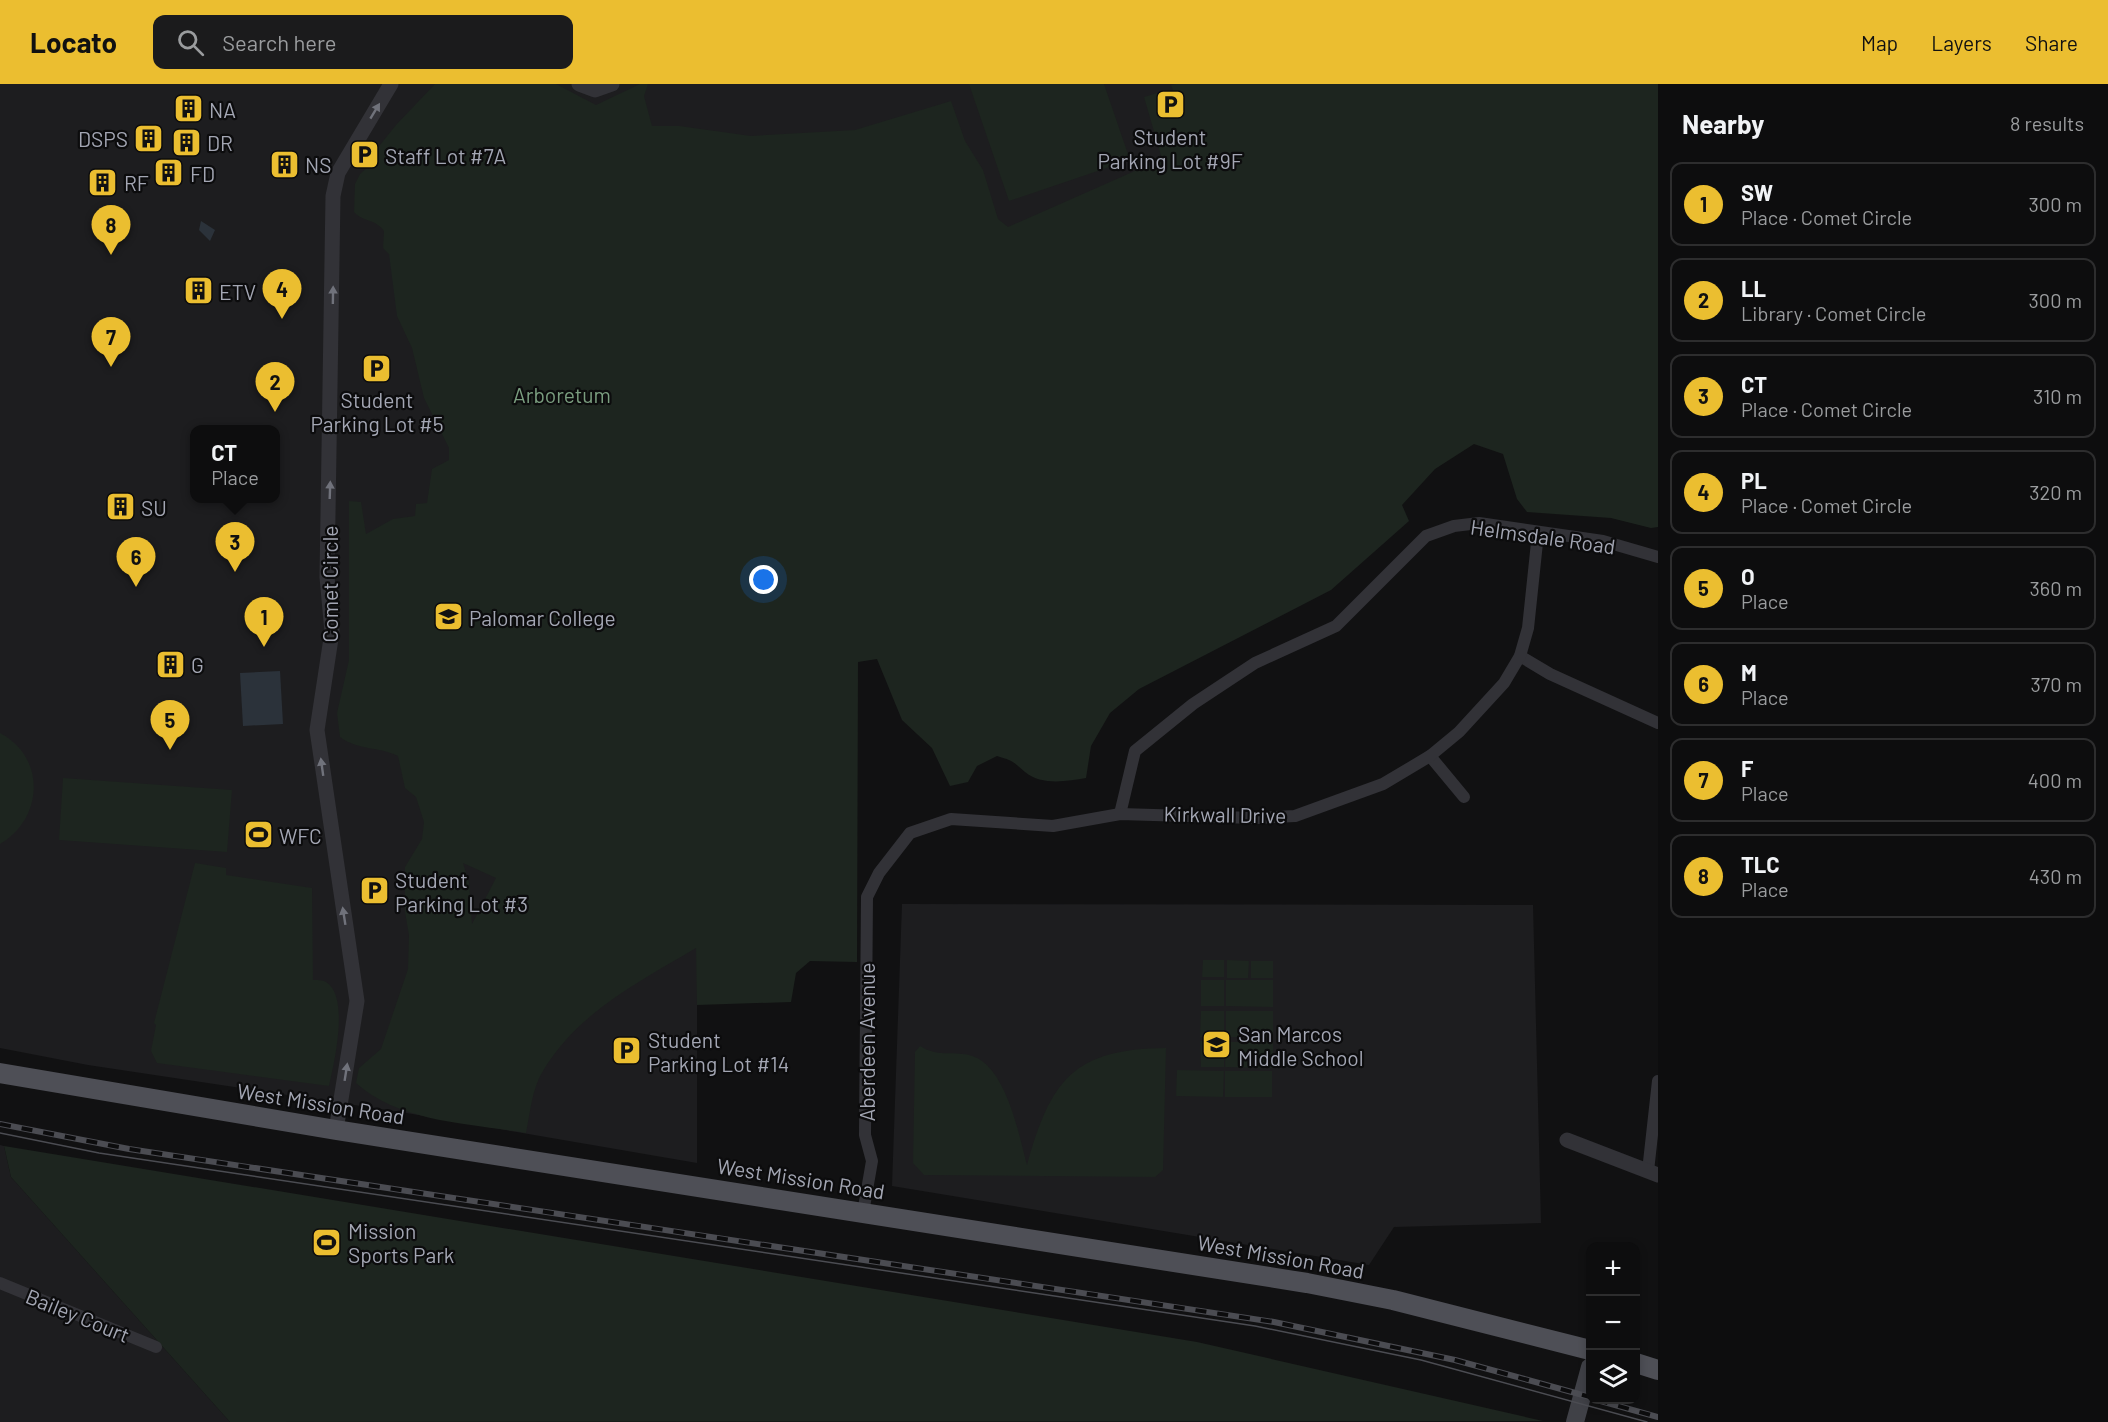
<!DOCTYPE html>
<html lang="en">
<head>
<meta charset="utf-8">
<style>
	:root { --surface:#0d0d0e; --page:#1b1b1c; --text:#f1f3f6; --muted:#9a9c9e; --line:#2d2d2e; --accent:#ebbe30 }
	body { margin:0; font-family:Barlow,sans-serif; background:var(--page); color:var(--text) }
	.controls { position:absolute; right:18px; bottom:18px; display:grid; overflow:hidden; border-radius:12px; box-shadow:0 3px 9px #0003 }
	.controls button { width:54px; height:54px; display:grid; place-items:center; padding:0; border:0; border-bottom:2px solid var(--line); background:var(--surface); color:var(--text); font:30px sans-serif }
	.you { position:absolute; left:764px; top:496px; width:21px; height:21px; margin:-15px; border:4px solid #fff; border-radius:50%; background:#1a73e8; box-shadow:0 0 0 9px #1a73e833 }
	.badge { display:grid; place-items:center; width:39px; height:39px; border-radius:50%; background:var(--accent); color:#111; font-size:20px; font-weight:700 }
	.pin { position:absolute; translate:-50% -50px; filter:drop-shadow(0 2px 3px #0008) }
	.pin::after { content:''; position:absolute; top:32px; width:21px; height:18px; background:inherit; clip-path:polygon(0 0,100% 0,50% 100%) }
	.popup { position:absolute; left:190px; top:341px; width:90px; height:78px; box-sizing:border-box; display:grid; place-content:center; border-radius:12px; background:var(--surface); filter:drop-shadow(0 2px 4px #0005); font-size:20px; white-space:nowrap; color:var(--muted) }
	.popup b { font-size:22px; color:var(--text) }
	.popup::after { content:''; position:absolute; left:50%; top:100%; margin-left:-12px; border:12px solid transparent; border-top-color:var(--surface) }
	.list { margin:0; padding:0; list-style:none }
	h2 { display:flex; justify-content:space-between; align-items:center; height:78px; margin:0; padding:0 24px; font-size:26px }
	h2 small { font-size:20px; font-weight:400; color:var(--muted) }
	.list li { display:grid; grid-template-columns:39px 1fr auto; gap:18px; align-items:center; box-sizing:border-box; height:84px; margin:0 12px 12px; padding:0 12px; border:2px solid var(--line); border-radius:12px }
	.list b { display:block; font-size:22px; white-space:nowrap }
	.list p { margin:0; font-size:20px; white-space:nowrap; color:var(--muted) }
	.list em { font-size:20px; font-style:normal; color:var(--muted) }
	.icon { flex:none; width:33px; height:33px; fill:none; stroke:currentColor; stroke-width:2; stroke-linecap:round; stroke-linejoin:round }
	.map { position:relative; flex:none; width:1658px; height:1338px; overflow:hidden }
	header { display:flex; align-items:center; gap:36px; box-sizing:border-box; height:84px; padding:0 30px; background:var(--accent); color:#111 }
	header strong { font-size:28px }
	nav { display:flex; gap:33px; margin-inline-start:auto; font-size:21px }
	.search { width:420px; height:54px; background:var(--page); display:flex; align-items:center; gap:15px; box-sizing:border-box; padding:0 21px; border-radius:12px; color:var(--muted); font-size:22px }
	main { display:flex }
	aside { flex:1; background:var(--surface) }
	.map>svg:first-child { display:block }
	.built { fill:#1d1d1f; fill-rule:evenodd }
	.green { fill:#1d251f; fill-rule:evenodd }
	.water { fill:#2b323a }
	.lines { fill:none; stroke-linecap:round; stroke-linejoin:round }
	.minor { stroke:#323237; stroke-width:12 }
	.tertiary { stroke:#323237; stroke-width:15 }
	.secondary { stroke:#404147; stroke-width:18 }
	.primary { stroke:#4e4f56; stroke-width:20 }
	.tram { stroke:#4b4c52; stroke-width:1.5 }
	.rail-casing { stroke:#4b4c52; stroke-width:6 }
	.rail { stroke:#0c0c0d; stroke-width:4; stroke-dasharray:11; stroke-linecap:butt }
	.oneway { fill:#70727b }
	.labels { text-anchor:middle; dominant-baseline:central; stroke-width:4.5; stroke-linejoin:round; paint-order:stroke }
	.poi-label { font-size:21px; fill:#a3a6b3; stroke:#0c0c0d; text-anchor:start }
	.park-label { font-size:21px; fill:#7a9d7f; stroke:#0c0c0d }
	.street-label { font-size:21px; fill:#a3a6b3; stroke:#0c0c0d }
</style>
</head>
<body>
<header>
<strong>Locato</strong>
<div class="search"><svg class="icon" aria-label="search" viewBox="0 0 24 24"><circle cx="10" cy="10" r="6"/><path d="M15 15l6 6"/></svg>Search here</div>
<nav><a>Map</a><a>Layers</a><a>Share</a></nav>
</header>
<main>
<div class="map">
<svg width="1658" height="1338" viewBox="0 0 1658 1338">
	<rect width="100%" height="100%" fill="#111112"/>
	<!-- built -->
	<g class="built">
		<path d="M 0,0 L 1237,0 L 854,547 L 697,864 L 697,1079 L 401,1028 L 88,981 L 0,964 ZM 194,346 L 276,346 L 276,414 L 194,414 Z"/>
		<path d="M 902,820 L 1533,821 L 1541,1139 L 1394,1143 L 1369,1181 L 892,1102 Z"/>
		<path d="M 0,1061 L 4,1062 L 11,1093 L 230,1338 L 0,1338 Z"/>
	</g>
	<!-- green -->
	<g class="green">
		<path d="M 435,0 L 556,0 L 596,21 L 640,0 L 648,0 L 644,12 L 652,42 L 679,42 L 751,52 L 855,46 L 951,17 L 965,57 L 983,86 L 998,135 L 1008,143 L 1162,75 L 1144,13 L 1157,9 L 1166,35 L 1181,29 L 1171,1 L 1176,0 L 1658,0 L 1658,443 L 1651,444 L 1611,434 L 1527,428 L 1517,415 L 1503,370 L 1474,360 L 1435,385 L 1402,421 L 1409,437 L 1331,506 L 1139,605 L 1110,629 L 1091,662 L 1086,694 C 1067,697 1042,702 1025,688 C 1012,677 1014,677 997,672 L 977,682 L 968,698 L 950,702 L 932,664 L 902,636 L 877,575 L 858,578 L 857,878 L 810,877 L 796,889 L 791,918 L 697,921 L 696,864 C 639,898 578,928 543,987 C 532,1004 530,1030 526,1049 C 469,1039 401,1039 356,999 L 359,984 L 381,965 L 408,885 L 409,851 L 405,828 L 405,783 L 422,755 L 424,738 L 416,713 L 405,704 L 398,672 C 378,662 359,667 340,653 L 337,629 L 349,576 L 349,417 L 361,418 L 366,450 L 393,435 L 415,432 L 416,420 L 427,419 L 432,385 L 449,376 L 449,364 L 424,314 L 412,264 L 397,232 L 389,170 L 383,164 L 384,147 C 376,135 363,138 354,128 L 355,100 L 360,90 L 371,80 L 380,61 L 396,41 ZM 463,779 L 496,794 L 472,840 L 469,799 Z"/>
		<path d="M 969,0 L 1104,0 L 1130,76 L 1009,117 Z"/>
		<path d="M 0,649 C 47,674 43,735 0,760 Z"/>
		<path d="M 63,694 L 232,706 L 227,768 L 59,756 Z"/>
		<path d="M 195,779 L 226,784 L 226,791 L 312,804 L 313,896 C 316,896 323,896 326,898 C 350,912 334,980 329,1002 L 157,979 L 151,967 L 156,941 L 154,939 Z"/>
		<path d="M 1203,876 L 1224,876 L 1224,893 L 1202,893 Z"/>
		<path d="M 1227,876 L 1249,877 L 1248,894 L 1227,894 Z"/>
		<rect x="1251" y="877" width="22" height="17"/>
		<rect x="1201" y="896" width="23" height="26"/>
		<path d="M 1226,896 L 1273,896 L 1273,923 L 1226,922 Z"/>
		<path d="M 1201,927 L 1224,927 L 1224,953 L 1200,953 Z"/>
		<rect x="1226" y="927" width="47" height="26"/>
		<path d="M 1200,957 L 1224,957 L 1224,983 L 1201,983 Z"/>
		<path d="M 1226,958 L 1273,958 L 1273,984 L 1225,983 Z"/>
		<path d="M 920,962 C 937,973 951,967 969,971 C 1006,979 1019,1052 1027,1081 C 1051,996 1073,965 1166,964 L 1163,1086 L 1155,1093 L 924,1091 L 913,1079 L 915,968 Z"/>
		<path d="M 1177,986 L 1224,987 L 1223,1013 L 1176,1012 Z"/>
		<rect x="1225" y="987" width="47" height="26"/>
		<path d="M 4,1062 L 1197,1258 L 1543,1337 L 230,1338 L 11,1093 Z"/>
	</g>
	<!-- water -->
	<g class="water">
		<path d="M 201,137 L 215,146 L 210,157 L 199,146 Z"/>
		<path d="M 280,587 L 283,640 L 243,642 L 240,589 Z"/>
	</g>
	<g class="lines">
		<!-- minor -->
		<g class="minor">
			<path d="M 1520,572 L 1550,590 L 1658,639"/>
			<path d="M 1430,672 L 1464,713"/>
			<path d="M 1120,730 L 1135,667 L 1193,620 L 1255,579 L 1336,542 L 1426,452 L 1454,442 L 1479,439 L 1603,457 L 1658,473"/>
			<path d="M 1648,1087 L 1658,997"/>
			<path d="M 863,1129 L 872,1077 L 865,1051 L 867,813 L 879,789 L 910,749 L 951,735 L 1053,742 L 1120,730 L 1255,734 L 1295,732 L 1383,700 L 1430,672 L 1459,648 L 1504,599 L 1520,572 L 1528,544 L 1538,449"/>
			<path d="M 0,1199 L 156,1263"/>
		</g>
		<!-- tertiary -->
		<g class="tertiary">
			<path d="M 579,0 L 595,6 L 612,0"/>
			<path d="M 336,1046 L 357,917 L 317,646 L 332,548 L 327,493 L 333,112 L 338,89 L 391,0"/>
			<path d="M 1567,1056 L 1658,1091"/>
		</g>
		<!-- secondary -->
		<path class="secondary" d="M 1575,1338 L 1590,1283"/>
		<!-- primary -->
		<g class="primary">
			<path d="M 0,989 L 336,1046 L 1307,1199 L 1393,1216 L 1590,1266"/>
			<path d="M 1636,1279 L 1658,1286"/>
		</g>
		<!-- tram -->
		<path class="tram" d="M 0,1049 L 99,1069 L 1255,1242 L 1421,1276 L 1647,1338"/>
		<defs>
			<g id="rail">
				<path d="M 0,1040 L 129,1065 L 1274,1238 L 1455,1276 L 1590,1313"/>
				<path d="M 1597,1316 L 1658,1333"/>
			</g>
		</defs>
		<!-- rail casing -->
		<use href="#rail" class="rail-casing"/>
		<!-- rail -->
		<use href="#rail" class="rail"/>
	</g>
	<!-- one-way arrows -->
	<defs><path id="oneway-solid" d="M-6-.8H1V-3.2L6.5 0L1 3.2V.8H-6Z" transform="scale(1.5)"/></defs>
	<g class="oneway">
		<use href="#oneway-solid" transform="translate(375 27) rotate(-59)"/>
		<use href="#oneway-solid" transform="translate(333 211) rotate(-89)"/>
		<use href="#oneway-solid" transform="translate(330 406) rotate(-88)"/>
		<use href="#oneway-solid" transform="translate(322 683) rotate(-98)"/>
		<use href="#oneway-solid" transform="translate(344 832) rotate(-99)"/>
		<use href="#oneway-solid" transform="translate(346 988) rotate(-81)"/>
	</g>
	<!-- icons -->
	<defs>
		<symbol id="parking-square" viewBox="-11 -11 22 22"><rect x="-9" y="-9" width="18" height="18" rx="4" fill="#ebbe30" stroke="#0c0c0d"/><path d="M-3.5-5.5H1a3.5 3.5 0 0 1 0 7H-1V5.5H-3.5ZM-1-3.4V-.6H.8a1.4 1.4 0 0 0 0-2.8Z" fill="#111"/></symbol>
		<symbol id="building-square" viewBox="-11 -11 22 22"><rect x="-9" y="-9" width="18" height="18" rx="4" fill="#ebbe30" stroke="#0c0c0d"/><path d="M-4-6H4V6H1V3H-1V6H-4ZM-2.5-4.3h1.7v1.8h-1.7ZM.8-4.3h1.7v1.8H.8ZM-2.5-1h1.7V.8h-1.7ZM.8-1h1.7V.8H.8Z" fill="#111"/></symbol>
		<symbol id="university-square" viewBox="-11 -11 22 22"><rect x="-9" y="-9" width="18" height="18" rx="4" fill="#ebbe30" stroke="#0c0c0d"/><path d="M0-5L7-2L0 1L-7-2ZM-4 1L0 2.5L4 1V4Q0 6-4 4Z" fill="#111"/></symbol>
		<symbol id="stadium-square" viewBox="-11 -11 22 22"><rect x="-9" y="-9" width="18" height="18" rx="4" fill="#ebbe30" stroke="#0c0c0d"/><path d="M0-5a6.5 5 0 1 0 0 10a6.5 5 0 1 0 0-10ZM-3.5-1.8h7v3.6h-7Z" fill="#111"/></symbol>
		<symbol id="school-square" viewBox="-11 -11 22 22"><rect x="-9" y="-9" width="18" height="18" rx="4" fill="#ebbe30" stroke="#0c0c0d"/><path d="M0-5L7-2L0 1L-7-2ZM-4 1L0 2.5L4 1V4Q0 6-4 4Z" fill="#111"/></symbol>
	</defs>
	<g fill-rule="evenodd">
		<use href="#parking-square" x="1154" y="4" width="33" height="33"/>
		<use href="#building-square" x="172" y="8" width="33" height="33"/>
		<use href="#building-square" x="132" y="38" width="33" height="33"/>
		<use href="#building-square" x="170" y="42" width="33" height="33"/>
		<use href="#parking-square" x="348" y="54" width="33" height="33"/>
		<use href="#building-square" x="268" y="64" width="33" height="33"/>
		<use href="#building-square" x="152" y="72" width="33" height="33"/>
		<use href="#building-square" x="86" y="82" width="33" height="33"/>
		<use href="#building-square" x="182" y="190" width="33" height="33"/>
		<use href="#parking-square" x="360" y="268" width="33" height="33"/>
		<use href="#building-square" x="104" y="406" width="33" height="33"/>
		<use href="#university-square" x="432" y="516" width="33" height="33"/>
		<use href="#building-square" x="154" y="564" width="33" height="33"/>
		<use href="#stadium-square" x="242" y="734" width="33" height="33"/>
		<use href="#parking-square" x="358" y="790" width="33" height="33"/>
		<use href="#school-square" x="1200" y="944" width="33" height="33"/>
		<use href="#parking-square" x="610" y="950" width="33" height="33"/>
		<use href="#stadium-square" x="310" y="1142" width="33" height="33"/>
	</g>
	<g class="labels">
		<!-- poi labels -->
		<g class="poi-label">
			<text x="209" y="25">NA</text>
			<text x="1170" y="52" text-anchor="middle">Student<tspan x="1170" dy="24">Parking Lot #9F</tspan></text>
			<text x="128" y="54" text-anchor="end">DSPS</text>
			<text x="207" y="58">DR</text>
			<text x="385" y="71">Staff Lot #7A</text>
			<text x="305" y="80">NS</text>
			<text x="190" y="89">FD</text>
			<text x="124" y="98">RF</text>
			<text x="219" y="207">ETV</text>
			<text x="377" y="315" text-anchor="middle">Student<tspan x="377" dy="24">Parking Lot #5</tspan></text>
			<text x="141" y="423">SU</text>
			<text x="469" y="533">Palomar College</text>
			<text x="191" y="580">G</text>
			<text x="279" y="751">WFC</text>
			<text x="395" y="795">Student<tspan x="395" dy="24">Parking Lot #3</tspan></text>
			<text x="1238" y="949">San Marcos<tspan x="1238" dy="24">Middle School</tspan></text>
			<text x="648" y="955">Student<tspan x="648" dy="24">Parking Lot #14</tspan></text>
			<text x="348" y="1146">Mission<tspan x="348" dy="24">Sports Park</tspan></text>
		</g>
		<!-- park labels -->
		<g class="park-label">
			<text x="562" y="310">Arboretum</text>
		</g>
		<!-- street labels -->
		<g class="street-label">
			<text transform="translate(1543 452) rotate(8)">Helmsdale Road</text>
			<text transform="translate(329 500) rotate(-90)">Comet Circle</text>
			<text transform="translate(1225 730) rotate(1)">Kirkwall Drive</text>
			<text transform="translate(866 958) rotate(-90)">Aberdeen Avenue</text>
			<text transform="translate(321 1019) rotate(9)">West Mission Road</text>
			<text transform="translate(801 1094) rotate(9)">West Mission Road</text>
			<text transform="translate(1281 1172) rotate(10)">West Mission Road</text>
			<text transform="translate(78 1231) rotate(22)">Bailey Court</text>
		</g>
	</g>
</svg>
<div class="controls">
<button>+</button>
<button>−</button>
<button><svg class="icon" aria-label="layers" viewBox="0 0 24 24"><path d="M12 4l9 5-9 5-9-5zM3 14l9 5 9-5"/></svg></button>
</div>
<div class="you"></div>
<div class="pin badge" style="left:264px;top:563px">1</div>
<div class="pin badge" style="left:275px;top:328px">2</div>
<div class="pin badge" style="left:235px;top:488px">3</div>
<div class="popup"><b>CT</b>Place</div>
<div class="pin badge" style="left:282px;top:235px">4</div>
<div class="pin badge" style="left:170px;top:666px">5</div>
<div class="pin badge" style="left:136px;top:503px">6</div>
<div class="pin badge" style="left:111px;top:283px">7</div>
<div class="pin badge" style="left:111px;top:171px">8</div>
</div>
<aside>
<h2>Nearby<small>8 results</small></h2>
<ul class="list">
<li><span class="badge">1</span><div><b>SW</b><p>Place · Comet Circle</p></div><em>300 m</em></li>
<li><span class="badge">2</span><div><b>LL</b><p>Library · Comet Circle</p></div><em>300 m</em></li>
<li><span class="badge">3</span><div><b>CT</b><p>Place · Comet Circle</p></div><em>310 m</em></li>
<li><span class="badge">4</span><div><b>PL</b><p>Place · Comet Circle</p></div><em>320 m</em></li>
<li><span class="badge">5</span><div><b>O</b><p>Place</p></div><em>360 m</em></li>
<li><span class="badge">6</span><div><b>M</b><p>Place</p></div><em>370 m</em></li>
<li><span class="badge">7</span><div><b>F</b><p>Place</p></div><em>400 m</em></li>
<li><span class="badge">8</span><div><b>TLC</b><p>Place</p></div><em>430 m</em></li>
</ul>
</aside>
</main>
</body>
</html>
